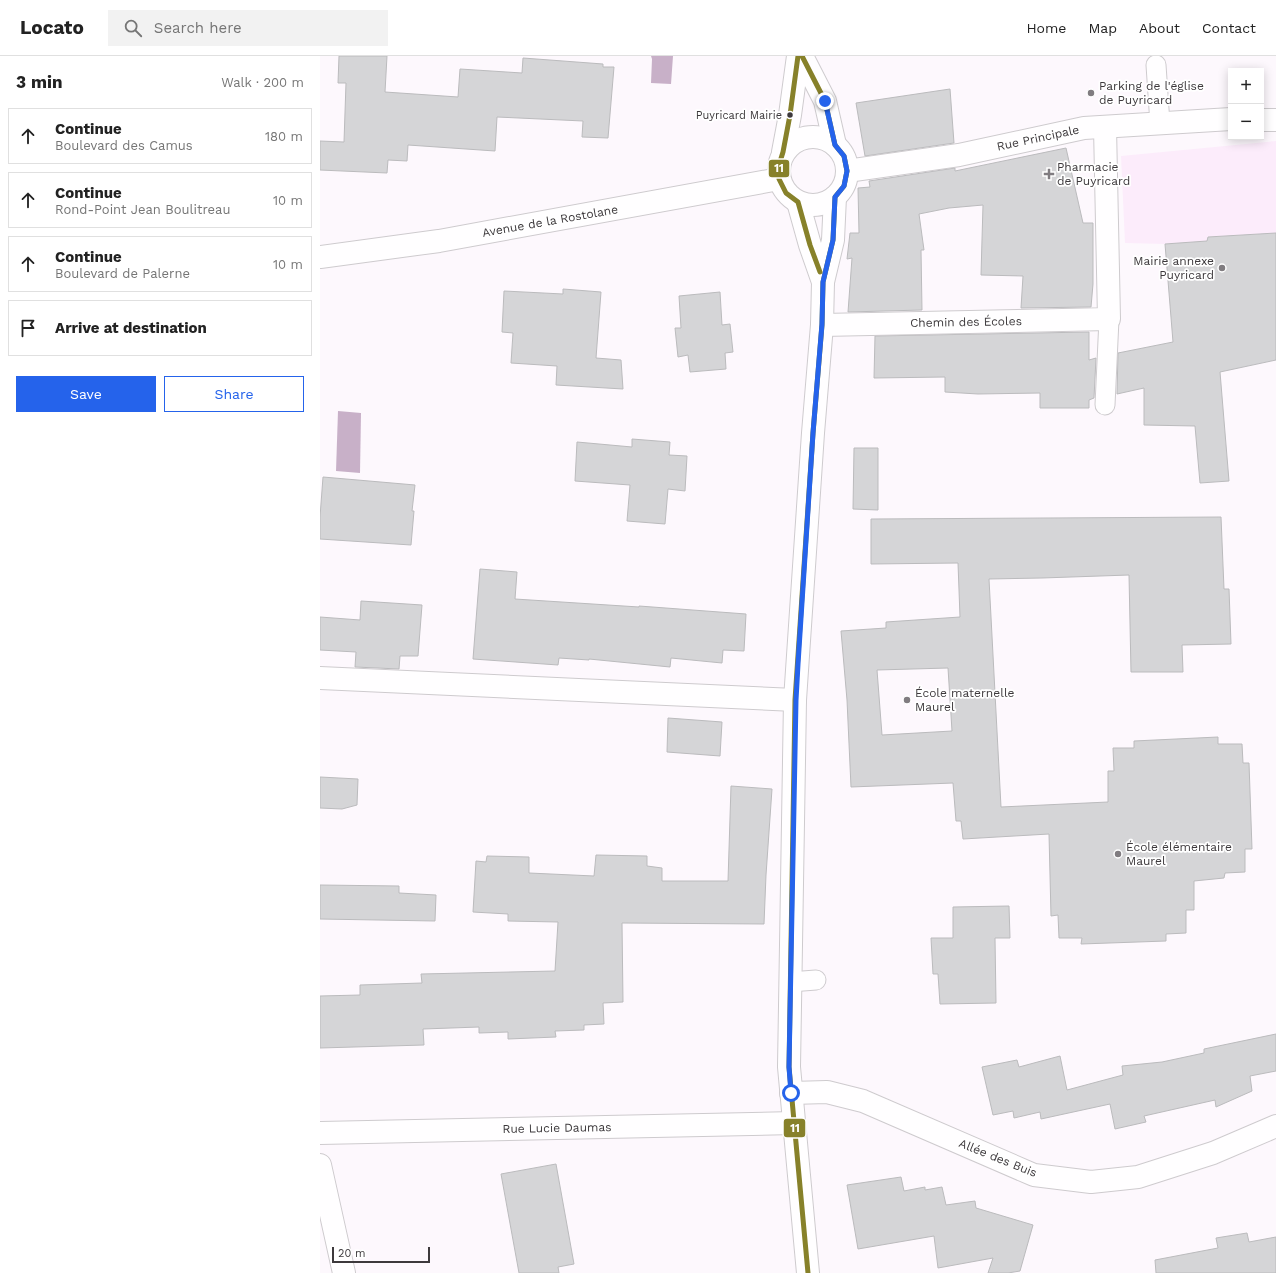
<!DOCTYPE html>
<html lang="en">
<head>
<meta charset="utf-8">
<style>
	:root { --surface:#fff; --page:#f2f2f2; --text:#222; --muted:#767676; --line:#e0e0e0; --accent:#2563eb }
	body { margin:0; font-family:"Work Sans",sans-serif; background:var(--page); color:var(--text) }
	.controls { position:absolute; right:12px; top:12px; display:grid; overflow:hidden; border-radius:0px; box-shadow:0 2px 10px #0003 }
	.controls button { width:36px; height:36px; display:grid; place-items:center; padding:0; border:0; border-bottom:1px solid var(--line); background:var(--surface); color:var(--text); font:20px sans-serif }
	.scale { position:absolute; left:12px; bottom:10px; width:98px; box-sizing:border-box; padding-left:4px; border:2px solid #3d393c; border-top:0; font-size:11px; line-height:14px; white-space:nowrap; color:#3d393c; -webkit-text-stroke:3px #fff; paint-order:stroke }
	.stop { position:absolute; width:12px; height:12px; margin:-9px; border:3px solid #2563eb; border-radius:50%; background:#fff }
	.stop.end { background:#2563eb; border-color:#fff; box-shadow:0 1px 4px #0008 }
	.list { margin:0; padding:0; list-style:none }
	h2 { display:flex; justify-content:space-between; align-items:center; height:52px; margin:0; padding:0 16px; font-size:17px }
	h2 small { font-size:13px; font-weight:400; color:var(--muted) }
	.list li { display:grid; grid-template-columns:26px 1fr auto; gap:12px; align-items:center; box-sizing:border-box; height:56px; margin:0 8px 8px; padding:0 8px; border:1px solid var(--line); border-radius:0px }
	.list b { display:block; font-size:15px; white-space:nowrap }
	.list p { margin:0; font-size:13px; white-space:nowrap; color:var(--muted) }
	.list em { font-size:13px; font-style:normal; color:var(--muted) }
	.actions { display:flex; gap:8px; padding:12px 16px }
	.actions a { flex:1; padding:9px 0; border:1px solid var(--accent); border-radius:0px; text-align:center; font-size:14px; color:var(--accent) }
	.actions .main { background:var(--accent); color:#fff }
	.icon { flex:none; width:22px; height:22px; fill:none; stroke:currentColor; stroke-width:2; stroke-linecap:round; stroke-linejoin:round }
	.map { position:relative; flex:none; width:956px; height:1217px; overflow:hidden }
	header { display:flex; align-items:center; gap:24px; box-sizing:border-box; height:56px; padding:0 20px; background:var(--surface); border-bottom:1px solid var(--line) }
	header strong { font-size:19px }
	nav { display:flex; gap:22px; margin-inline-start:auto; font-size:14px }
	.search { width:280px; height:36px; background:var(--page); display:flex; align-items:center; gap:10px; box-sizing:border-box; padding:0 14px; border-radius:0px; color:var(--muted); font-size:15px }
	main { display:flex }
	aside { flex:1; background:var(--surface) }
	.map>svg:first-child { display:block }
	.green { fill:#fcecfb }
	.water { fill:#c8b0c8 }
	.building { fill:#d5d5d7; stroke:#bbbbbd; fill-rule:evenodd }
	.lines { fill:none; stroke-linecap:round; stroke-linejoin:round }
	.service-casing { stroke:#cecbce; stroke-width:21 }
	.minor-casing { stroke:#cecbce; stroke-width:24 }
	.tertiary-casing { stroke:#cecbce; stroke-width:24 }
	.service { stroke:#fffeff; stroke-width:19 }
	.minor { stroke:#fffeff; stroke-width:22 }
	.tertiary { stroke:#fffeff; stroke-width:22 }
	.bus-1-casing { stroke:#fff; stroke-width:8 }
	.bus-1 { stroke:#87812a; stroke-width:5 }
	.route { stroke:#2563eb; stroke-width:5 }
	.poi-dot { fill:#807c80; stroke:#fff; stroke-width:1.5 }
	.bus-dot { fill:#3d393c; stroke:#fff; stroke-width:1.5 }
	.labels { text-anchor:middle; dominant-baseline:central; stroke-width:3.5; stroke-linejoin:round; paint-order:stroke }
	.bus-label { font-size:11px; fill:#3d393c; stroke:#fff; text-anchor:end }
	.poi-label { font-size:12px; fill:#3d393c; stroke:#fff; text-anchor:start }
	.street-label { font-size:12px; fill:#3d393c; stroke:#fff }
	.line-badge { stroke:#fff; stroke-width:1.5 }
	.badge-label { font-size:11px; text-anchor:middle; font-weight:bold; fill:#fff }
</style>
</head>
<body>
<header>
<strong>Locato</strong>
<div class="search"><svg class="icon" aria-label="search" viewBox="0 0 24 24"><circle cx="10" cy="10" r="6"/><path d="M15 15l6 6"/></svg>Search here</div>
<nav><a>Home</a><a>Map</a><a>About</a><a>Contact</a></nav>
</header>
<main>
<aside>
<h2>3 min<small>Walk · 200 m</small></h2>
<ul class="list">
<li><svg class="icon" aria-label="ahead" viewBox="0 0 24 24"><path d="M12 20V5M6 11l6-6 6 6"/></svg><div><b>Continue</b><p>Boulevard des Camus</p></div><em>180 m</em></li>
<li><svg class="icon" aria-label="ahead" viewBox="0 0 24 24"><path d="M12 20V5M6 11l6-6 6 6"/></svg><div><b>Continue</b><p>Rond-Point Jean Boulitreau</p></div><em>10 m</em></li>
<li><svg class="icon" aria-label="ahead" viewBox="0 0 24 24"><path d="M12 20V5M6 11l6-6 6 6"/></svg><div><b>Continue</b><p>Boulevard de Palerne</p></div><em>10 m</em></li>
<li><svg class="icon" aria-label="arrive" viewBox="0 0 24 24"><path d="M6 21V4h12l-3 4 3 4H6"/></svg><div><b>Arrive at destination</b></div></li>
</ul>
<div class="actions"><a class="main">Save</a><a>Share</a></div>
</aside>
<div class="map">
<svg width="956" height="1217" viewBox="0 0 956 1217">
	<rect width="100%" height="100%" fill="#fdf8fd"/>
	<!-- green -->
	<path class="green" d="M 956,85 L 956,177 L 888,181 L 887,185 L 845,188 L 805,187 L 801,100 Z"/>
	<!-- water -->
	<g class="water">
		<path d="M 331,0 L 353,0 L 351,28 L 331,27 L 332,3 Z"/>
		<path d="M 18,355 L 41,357 L 40,417 L 16,415 Z"/>
	</g>
	<!-- building -->
	<g class="building">
		<path d="M 19,0 L 67,0 L 65,36 L 138,41 L 140,13 L 202,17 L 203,2 L 283,8 L 283,11 L 294,11 L 288,82 L 262,81 L 263,65 L 177,61 L 175,95 L 88,89 L 87,105 L 68,104 L 67,117 L 0,114 L 0,85 L 24,86 L 26,27 L 18,27 Z"/>
		<path d="M 630,33 L 634,87 L 545,100 L 536,47 Z"/>
		<path d="M 746,92 L 763,167 L 773,167 L 773,228 L 771,251 L 701,252 L 703,220 L 661,219 L 663,149 L 629,152 L 599,158 L 604,194 L 601,194 L 602,254 L 528,256 L 532,202 L 527,203 L 530,177 L 539,177 L 538,132 L 550,131 L 549,125 L 635,112 L 635,115 Z"/>
		<path d="M 956,177 L 956,304 L 900,316 L 909,425 L 880,427 L 875,370 L 824,369 L 824,332 L 797,338 L 798,297 L 853,286 L 845,188 L 887,185 L 888,181 Z"/>
		<path d="M 243,233 L 281,236 L 276,302 L 301,304 L 303,333 L 236,329 L 237,310 L 191,307 L 193,277 L 182,276 L 184,235 L 243,238 Z"/>
		<path d="M 400,236 L 402,269 L 410,268 L 413,296 L 405,297 L 406,313 L 370,316 L 368,299 L 358,301 L 355,272 L 361,272 L 359,240 Z"/>
		<path d="M 769,276 L 769,304 L 776,302 L 774,342 L 769,344 L 769,352 L 720,352 L 720,337 L 658,338 L 625,336 L 625,321 L 554,322 L 555,280 Z"/>
		<path d="M 312,383 L 350,386 L 349,399 L 367,400 L 365,435 L 348,433 L 345,468 L 307,465 L 310,429 L 255,425 L 257,386 L 312,391 Z"/>
		<path d="M 534,392 L 558,392 L 558,454 L 533,453 Z"/>
		<path d="M 3,421 L 95,429 L 92,455 L 94,455 L 91,489 L 0,483 L 0,461 Z"/>
		<path d="M 901,461 L 904,533 L 909,533 L 911,588 L 862,589 L 863,616 L 811,616 L 809,519 L 722,522 L 669,523 L 681,751 L 788,746 L 788,715 L 794,715 L 793,692 L 814,692 L 814,685 L 898,681 L 898,688 L 922,688 L 923,707 L 929,707 L 932,793 L 925,793 L 925,816 L 905,817 L 904,822 L 874,825 L 874,854 L 866,854 L 866,877 L 846,878 L 846,885 L 761,888 L 762,882 L 739,882 L 738,859 L 731,860 L 729,778 L 643,783 L 641,765 L 636,765 L 633,727 L 531,731 L 527,644 L 521,575 L 566,572 L 566,566 L 640,561 L 638,507 L 551,508 L 551,463 ZM 628,612 L 632,675 L 562,679 L 557,614 Z"/>
		<path d="M 160,513 L 197,516 L 195,543 L 319,551 L 319,550 L 426,558 L 424,595 L 403,594 L 402,607 L 351,602 L 350,611 L 269,603 L 269,604 L 239,602 L 238,609 L 153,603 Z"/>
		<path d="M 41,545 L 102,549 L 98,600 L 80,600 L 79,613 L 35,611 L 36,596 L 0,594 L 0,561 L 40,564 Z"/>
		<path d="M 348,662 L 402,666 L 400,700 L 347,696 Z"/>
		<path d="M 0,721 L 38,723 L 37,749 L 22,753 L 0,752 Z"/>
		<path d="M 411,730 L 452,733 L 446,819 L 444,868 L 302,867 L 303,946 L 283,947 L 284,968 L 264,969 L 264,974 L 235,975 L 236,981 L 188,983 L 188,976 L 159,977 L 159,971 L 103,973 L 104,989 L 0,992 L 0,940 L 40,939 L 40,929 L 102,927 L 101,918 L 235,915 L 238,866 L 188,865 L 188,858 L 153,856 L 156,805 L 166,806 L 167,800 L 209,801 L 209,817 L 274,820 L 276,799 L 327,800 L 327,810 L 342,812 L 342,825 L 408,825 Z"/>
		<path d="M 0,829 L 79,830 L 79,837 L 116,839 L 115,865 L 0,863 Z"/>
		<path d="M 689,850 L 690,882 L 675,882 L 676,947 L 620,948 L 618,918 L 613,918 L 611,882 L 633,882 L 633,851 Z"/>
		<path d="M 956,978 L 956,1015 L 930,1020 L 932,1035 L 896,1051 L 895,1044 L 824,1060 L 826,1066 L 795,1073 L 790,1048 L 721,1063 L 720,1056 L 694,1062 L 693,1055 L 673,1059 L 662,1011 L 697,1004 L 699,1011 L 740,1000 L 747,1034 L 803,1019 L 802,1010 L 842,1006 L 884,997 L 884,993 Z"/>
		<path d="M 236,1108 L 254,1208 L 238,1211 L 239,1217 L 199,1217 L 181,1118 Z"/>
		<path d="M 581,1121 L 584,1135 L 605,1131 L 605,1134 L 622,1131 L 626,1149 L 655,1145 L 656,1152 L 713,1169 L 700,1215 L 688,1217 L 668,1217 L 673,1202 L 618,1212 L 614,1180 L 538,1193 L 527,1129 Z"/>
		<path d="M 927,1177 L 929,1186 L 956,1181 L 956,1217 L 836,1217 L 835,1204 L 898,1192 L 896,1182 Z"/>
	</g>
	<g class="lines">
		<defs>
			<g id="service">
				<path d="M 836,9 L 840,68"/>
				<path d="M 785,349 L 789,263"/>
				<path d="M 470,926 L 496,924"/>
			</g>
			<g id="minor">
				<path d="M 941,64 L 956,64"/>
				<path d="M 527,115 L 639,99 L 764,72 L 911,63"/>
				<path d="M 478,146 L 490,189 L 503,226"/>
				<path d="M 502,269 L 789,263 L 785,71"/>
				<path d="M 0,622 L 475,644"/>
				<path d="M 471,1037 L 507,1036 L 543,1045 L 714,1119 L 771,1126 L 818,1121 L 893,1097 L 956,1070"/>
				<path d="M 0,1077 L 474,1067"/>
				<path d="M 0,1109 L 24,1217"/>
				<path d="M 488,1217 L 469,1011 L 475,644 L 493,377 L 502,269 L 503,226 L 513,184 L 515,141"/>
			</g>
			<g id="tertiary">
				<path d="M 482,0 L 505,45 L 515,89"/>
				<circle cx="493" cy="115" r="34"/>
				<path d="M 463,96 L 470,59 L 478,0"/>
				<path d="M 0,201 L 119,185 L 459,123"/>
			</g>
		</defs>
		<!-- service casing -->
		<use href="#service" class="service-casing"/>
		<!-- minor casing -->
		<use href="#minor" class="minor-casing"/>
		<!-- tertiary casing -->
		<use href="#tertiary" class="tertiary-casing"/>
		<!-- service -->
		<use href="#service" class="service"/>
		<!-- minor -->
		<use href="#minor" class="minor"/>
		<!-- tertiary -->
		<use href="#tertiary" class="tertiary"/>
		<defs>
			<g id="bus-1">
				<path d="M 478,0 L 470,59 L 463,96 L 459,109 L 459,123 L 466,137 L 478,146 L 490,189 L 500,216"/>
				<path d="M 482,0 L 505,45 L 515,89 L 524,100 L 527,115 L 524,130 L 515,141 L 513,184 L 503,226 L 502,269 L 493,377 L 475,644 L 469,1011 L 488,1217"/>
			</g>
		</defs>
		<!-- bus-1 casing -->
		<use href="#bus-1" class="bus-1-casing"/>
		<!-- bus-1 -->
		<use href="#bus-1" class="bus-1"/>
	</g>
	<g class="lines">
		<!-- route -->
		<path class="route" d="M 471,1037 L 469,1011 L 476,644 L 478,608 L 493,377 L 502,268 L 503,226 L 513,184 L 515,141 L 524,130 L 527,115 L 524,100 L 515,89 L 505,45"/>
	</g>
	<!-- markers -->
	<g class="poi-dot">
		<circle cx="771" cy="37" r="4"/>
		<path d="M727 112h4v4h4v4h-4v4h-4v-4h-4v-4h4z"/>
		<circle cx="902" cy="212" r="4"/>
		<circle cx="587" cy="644" r="4"/>
		<circle cx="798" cy="798" r="4"/>
	</g>
	<circle class="bus-dot" cx="470" cy="59" r="3.5"/>
	<g class="labels">
		<!-- bus labels -->
		<g class="bus-label">
			<text x="462" y="59">Puyricard Mairie</text>
		</g>
		<!-- poi labels -->
		<g class="poi-label">
			<text x="779" y="30">Parking de l'église<tspan x="779" dy="14">de Puyricard</tspan></text>
			<text x="737" y="111">Pharmacie<tspan x="737" dy="14">de Puyricard</tspan></text>
			<text x="894" y="205" text-anchor="end">Mairie annexe<tspan x="894" dy="14">Puyricard</tspan></text>
			<text x="595" y="637">École maternelle<tspan x="595" dy="14">Maurel</tspan></text>
			<text x="806" y="791">École élémentaire<tspan x="806" dy="14">Maurel</tspan></text>
		</g>
		<!-- street labels -->
		<g class="street-label">
			<text transform="translate(718 82) rotate(-12)">Rue Principale</text>
			<text transform="translate(230 165) rotate(-10)">Avenue de la Rostolane</text>
			<text transform="translate(646 266) rotate(-1)">Chemin des Écoles</text>
			<text transform="translate(237 1072) rotate(-1)">Rue Lucie Daumas</text>
			<text transform="translate(678 1102) rotate(22)">Allée des Buis</text>
		</g>
	</g>
	<g class="line-badge">
		<rect x="448" y="103" width="22" height="19" rx="4" fill="#87812a"/>
		<rect x="463" y="1062" width="23" height="20" rx="4" fill="#87812a"/>
	</g>
	<g class="badge-label">
		<text x="459" y="116">11</text>
		<text x="475" y="1076">11</text>
	</g>
</svg>
<div class="controls">
<button>+</button>
<button>−</button>
</div>
<div class="scale">20 m</div>
<div class="stop" style="left:471px;top:1037px"></div>
<div class="stop end" style="left:505px;top:45px"></div>
</div>
</main>
</body>
</html>
